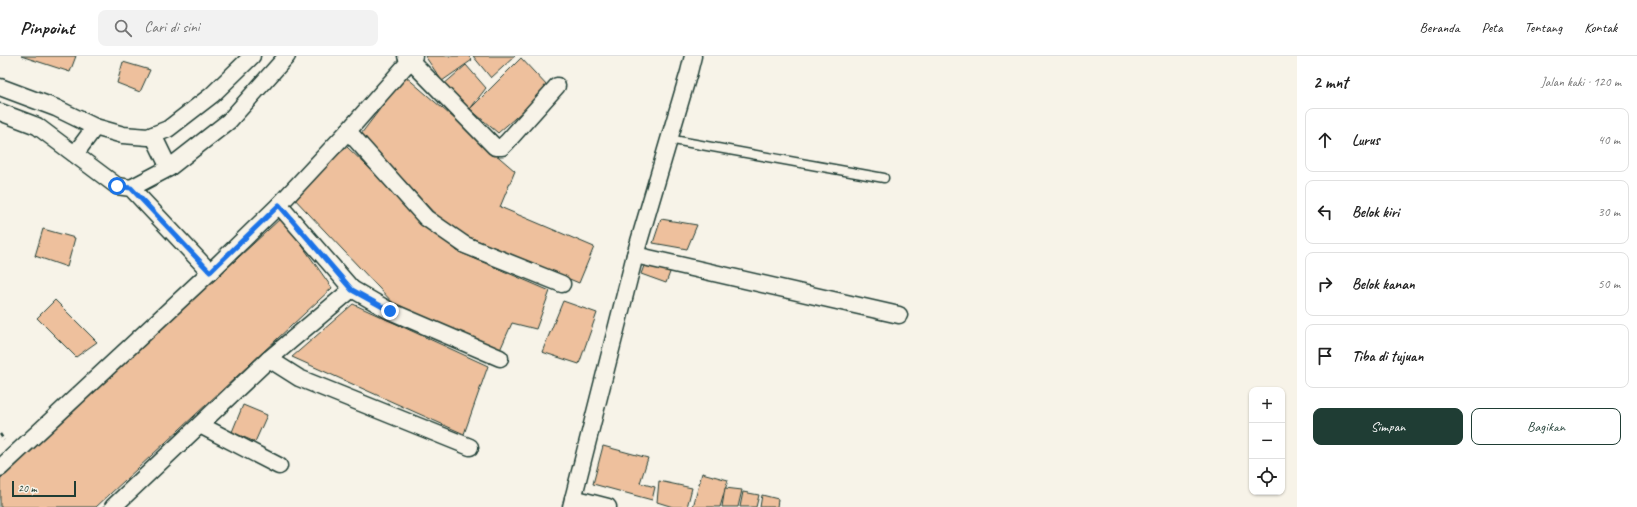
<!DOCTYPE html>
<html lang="id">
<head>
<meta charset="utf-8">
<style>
	:root { --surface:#fff; --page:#f2f2f2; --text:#222; --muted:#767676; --line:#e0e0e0; --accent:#1f3d34 }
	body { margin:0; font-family:Caveat,sans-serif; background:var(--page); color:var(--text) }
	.controls { position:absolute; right:12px; bottom:12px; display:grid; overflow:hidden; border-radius:8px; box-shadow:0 1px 3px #0004 }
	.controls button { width:36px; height:36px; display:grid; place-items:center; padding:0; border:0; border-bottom:1px solid var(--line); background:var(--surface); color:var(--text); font:20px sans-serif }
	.scale { position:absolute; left:12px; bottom:10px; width:64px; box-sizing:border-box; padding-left:4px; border:2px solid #1f3d34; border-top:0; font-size:11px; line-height:14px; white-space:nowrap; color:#1f3d34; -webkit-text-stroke:3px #f7f3e8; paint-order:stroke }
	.stop { position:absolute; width:12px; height:12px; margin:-9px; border:3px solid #1a73e8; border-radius:50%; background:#fff }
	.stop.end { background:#1a73e8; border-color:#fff; box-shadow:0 1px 4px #0008 }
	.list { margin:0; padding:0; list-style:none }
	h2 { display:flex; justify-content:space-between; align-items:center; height:52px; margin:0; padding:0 16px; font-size:17px }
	h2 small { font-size:13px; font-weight:400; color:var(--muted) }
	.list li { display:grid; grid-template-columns:26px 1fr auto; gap:12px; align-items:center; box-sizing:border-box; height:64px; margin:0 8px 8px; padding:0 8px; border:1px solid var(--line); border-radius:8px }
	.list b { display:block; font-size:15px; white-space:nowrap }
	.list em { font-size:13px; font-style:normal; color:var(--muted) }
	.actions { display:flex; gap:8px; padding:12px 16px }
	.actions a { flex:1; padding:9px 0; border:1px solid var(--accent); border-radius:8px; text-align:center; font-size:14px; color:var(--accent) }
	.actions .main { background:var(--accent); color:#fff }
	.icon { flex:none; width:22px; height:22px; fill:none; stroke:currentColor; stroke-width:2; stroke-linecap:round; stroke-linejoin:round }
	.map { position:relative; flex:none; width:1297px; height:451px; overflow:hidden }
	header { display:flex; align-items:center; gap:24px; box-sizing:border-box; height:56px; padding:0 20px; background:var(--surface); border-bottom:1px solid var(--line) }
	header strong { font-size:19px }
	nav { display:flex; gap:22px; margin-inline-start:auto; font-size:14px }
	.search { width:280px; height:36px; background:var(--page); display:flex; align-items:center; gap:10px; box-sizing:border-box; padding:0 14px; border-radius:8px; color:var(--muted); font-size:15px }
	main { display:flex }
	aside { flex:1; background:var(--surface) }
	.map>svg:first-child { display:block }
	.building { fill:#eec09d; stroke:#1f3d34 }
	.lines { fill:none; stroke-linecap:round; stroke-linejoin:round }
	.lane-casing { stroke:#1f3d34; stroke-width:11 }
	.street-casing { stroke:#1f3d34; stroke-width:19 }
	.path { stroke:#1f3d34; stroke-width:2.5; stroke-dasharray:4 3; stroke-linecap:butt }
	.lane { stroke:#f7f3e8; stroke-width:8 }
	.street { stroke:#f7f3e8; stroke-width:16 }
	.route { stroke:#1a73e8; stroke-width:5 }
</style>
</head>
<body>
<header>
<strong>Pinpoint</strong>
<div class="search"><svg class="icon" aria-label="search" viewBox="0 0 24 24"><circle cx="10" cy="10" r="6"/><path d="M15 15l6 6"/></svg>Cari di sini</div>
<nav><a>Beranda</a><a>Peta</a><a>Tentang</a><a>Kontak</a></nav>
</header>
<main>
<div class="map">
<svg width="1297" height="451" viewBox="0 0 1297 451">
	<rect width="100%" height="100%" fill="#f7f3e8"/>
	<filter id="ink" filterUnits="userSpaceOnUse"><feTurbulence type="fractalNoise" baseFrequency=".025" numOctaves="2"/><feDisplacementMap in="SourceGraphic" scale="8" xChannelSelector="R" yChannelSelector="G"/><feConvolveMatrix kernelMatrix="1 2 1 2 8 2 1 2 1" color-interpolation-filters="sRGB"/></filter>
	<g filter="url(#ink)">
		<!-- building -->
		<g class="building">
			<path d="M 21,0 L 76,0 L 70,16 Z"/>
			<path d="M 425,0 L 468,0 L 472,4 L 442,25 Z"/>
			<path d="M 473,0 L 515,0 L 491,22 Z"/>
			<path d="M 521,2 L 549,32 L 498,77 L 470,53 Z"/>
			<path d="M 123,6 L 150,14 L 140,36 L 117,27 Z"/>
			<path d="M 466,9 L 486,32 L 470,53 L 443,29 Z"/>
			<path d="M 405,20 L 515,115 L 500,151 L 594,191 L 579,227 L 448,172 L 361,78 Z"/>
			<path d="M 347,91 L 457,195 L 550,235 L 536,273 L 512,267 L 500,294 L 395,249 L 291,139 Z"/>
			<path d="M 282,161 L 332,232 L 96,451 L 0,451 L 0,423 Z"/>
			<path d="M 661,163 L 697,169 L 687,193 L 653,187 Z"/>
			<path d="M 43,173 L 75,182 L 67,211 L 35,200 Z"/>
			<path d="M 647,202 L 672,211 L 666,227 L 641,218 Z"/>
			<path d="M 55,244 L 97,286 L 76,301 L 37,262 Z"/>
			<path d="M 563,245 L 597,257 L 579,308 L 542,296 Z"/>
			<path d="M 353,248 L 488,310 L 464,378 L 292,301 Z"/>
			<path d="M 243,349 L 267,359 L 255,386 L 232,376 Z"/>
			<path d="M 603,390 L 648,402 L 640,427 L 655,431 L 652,444 L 593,428 Z"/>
			<path d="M 702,417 L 728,424 L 720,451 L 693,451 Z"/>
			<path d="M 659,425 L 692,432 L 687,451 L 673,451 L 657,446 Z"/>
			<path d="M 725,432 L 742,434 L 738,451 L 722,451 Z"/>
			<path d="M 743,436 L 759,439 L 756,451 L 740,451 Z"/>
			<path d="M 762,439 L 778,443 L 777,451 L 760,451 Z"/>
		</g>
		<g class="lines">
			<defs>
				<path id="lane" d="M 668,83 L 884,122"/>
				<g id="street">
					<path d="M 406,0 L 495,91 L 502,91 L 507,86 L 557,30"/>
					<path d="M 414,0 L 348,75 L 426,162 L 465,189 L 562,228"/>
					<path d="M 0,31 L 56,52 L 95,71 L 123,79 L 148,81 L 168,73 L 212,39 L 252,0"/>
					<path d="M 0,56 L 37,70 L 117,130 L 131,132 L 210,216"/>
					<path d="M 153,79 L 169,112"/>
					<path d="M 75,98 L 95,71"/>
					<path d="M 131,132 L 169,112 L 229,65 L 287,0"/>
					<path d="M 279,149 L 348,75"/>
					<path d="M 635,199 L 899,259"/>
					<path d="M 352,233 L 390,255 L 500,302"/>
					<path d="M 269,303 L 299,322 L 470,391"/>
					<path d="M 200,369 L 279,410"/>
					<path d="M 0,412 L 210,216 L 279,149 L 352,233 L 269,303 L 113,451"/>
					<path d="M 573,442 L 608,451"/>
					<path d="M 571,451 L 635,199 L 689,16 L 693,0"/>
				</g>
			</defs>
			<!-- lane casing -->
			<use href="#lane" class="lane-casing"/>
			<!-- street casing -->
			<use href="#street" class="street-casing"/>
			<!-- path -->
			<path class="path" d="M 0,378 L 4,384"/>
			<!-- lane -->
			<use href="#lane" class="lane"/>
			<!-- street -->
			<use href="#street" class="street"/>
		</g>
	</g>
	<g class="lines" filter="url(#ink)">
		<!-- route -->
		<path class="route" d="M 117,130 L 131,132 L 210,216 L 279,149 L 352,234 L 390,255"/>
	</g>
</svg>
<div class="controls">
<button>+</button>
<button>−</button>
<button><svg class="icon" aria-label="locate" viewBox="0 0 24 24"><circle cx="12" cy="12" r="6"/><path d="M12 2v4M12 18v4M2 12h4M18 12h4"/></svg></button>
</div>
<div class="scale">20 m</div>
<div class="stop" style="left:117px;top:130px"></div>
<div class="stop end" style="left:390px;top:255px"></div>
</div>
<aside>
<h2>2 mnt<small>Jalan kaki · 120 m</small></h2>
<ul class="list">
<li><svg class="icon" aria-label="ahead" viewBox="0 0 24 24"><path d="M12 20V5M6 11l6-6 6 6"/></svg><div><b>Lurus</b></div><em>40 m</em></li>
<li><svg class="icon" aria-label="left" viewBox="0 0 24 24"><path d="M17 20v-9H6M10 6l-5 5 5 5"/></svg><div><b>Belok kiri</b></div><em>30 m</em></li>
<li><svg class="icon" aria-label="right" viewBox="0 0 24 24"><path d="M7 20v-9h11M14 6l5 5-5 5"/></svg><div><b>Belok kanan</b></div><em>50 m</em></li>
<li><svg class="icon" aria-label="arrive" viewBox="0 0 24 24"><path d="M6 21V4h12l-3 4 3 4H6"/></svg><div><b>Tiba di tujuan</b></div></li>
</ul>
<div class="actions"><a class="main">Simpan</a><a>Bagikan</a></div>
</aside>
</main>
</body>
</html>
